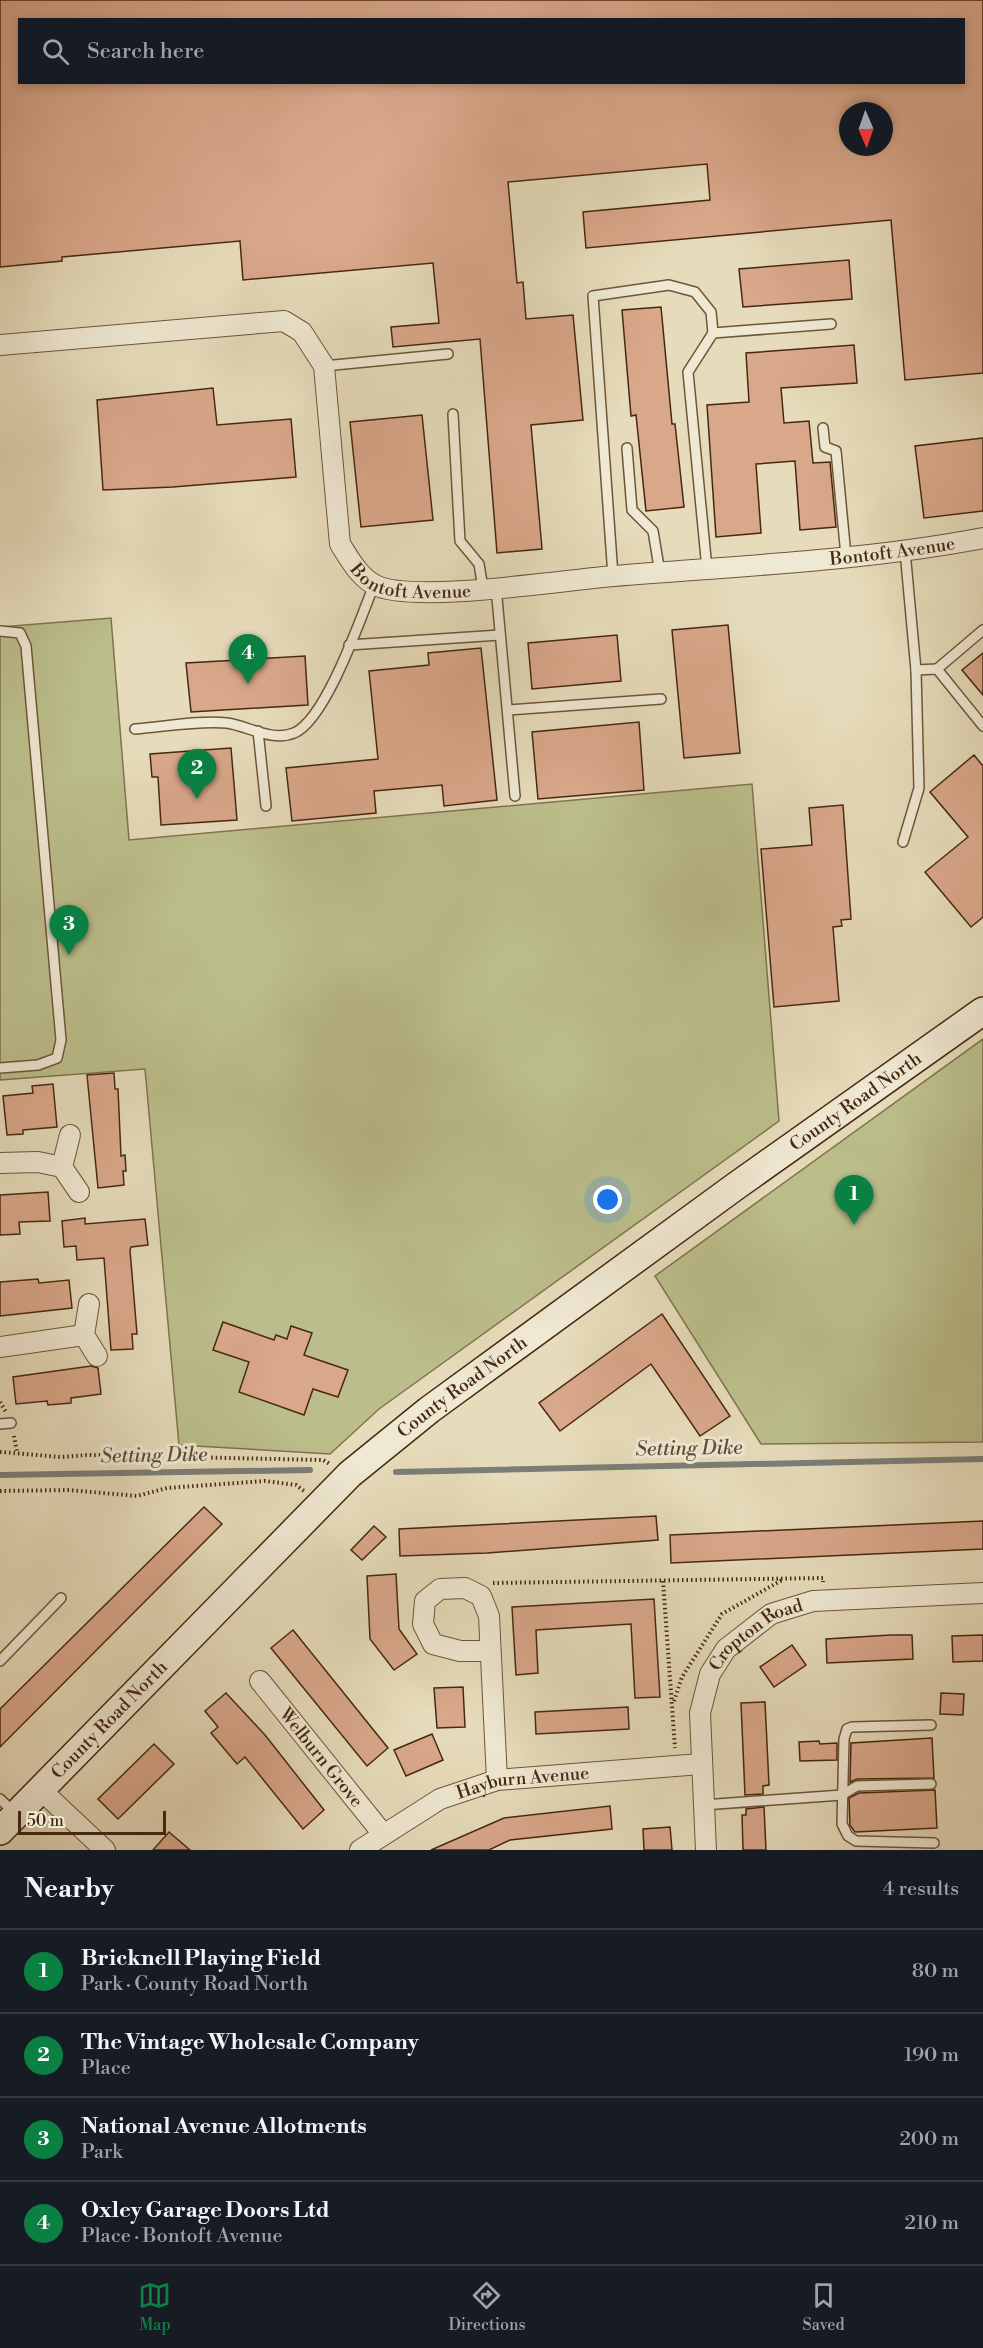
<!DOCTYPE html>
<html lang="en">
<head>
<meta charset="utf-8">
<style>
	:root { --surface:#171b24; --page:#242831; --text:#f1f3f6; --muted:#9ea1a6; --line:#363941; --accent:#0b8043 }
	body { margin:0; font-family:"Libre Bodoni",serif; background:var(--page); color:var(--text) }
	.compass { position:absolute; left:839px; top:102px; width:54px; height:54px; border-radius:50%; background:var(--surface); box-shadow:0 3px 9px #0003; rotate:178deg }
	.scale { position:absolute; left:18px; bottom:15px; width:148px; box-sizing:border-box; padding-left:6px; border:3px solid #472810; border-top:0; font-size:16px; line-height:21px; white-space:nowrap; color:#472810; -webkit-text-stroke:4px #efe8d2; paint-order:stroke }
	.you { position:absolute; left:608px; top:1200px; width:21px; height:21px; margin:-15px; border:4px solid #fff; border-radius:50%; background:#1a73e8; box-shadow:0 0 0 9px #1a73e833 }
	.badge { display:grid; place-items:center; width:39px; height:39px; border-radius:50%; background:var(--accent); color:#fff; font-size:20px; font-weight:700 }
	.pin { position:absolute; translate:-50% -50px; filter:drop-shadow(0 2px 3px #0008) }
	.pin::after { content:''; position:absolute; top:32px; width:21px; height:18px; background:inherit; clip-path:polygon(0 0,100% 0,50% 100%) }
	.list { margin:0; padding:0; list-style:none }
	h2 { display:flex; justify-content:space-between; align-items:center; height:78px; margin:0; padding:0 24px; font-size:26px }
	h2 small { font-size:20px; font-weight:400; color:var(--muted) }
	.list li { display:grid; grid-template-columns:39px 1fr auto; gap:18px; align-items:center; box-sizing:border-box; height:84px; padding:0 24px; border-top:2px solid var(--line) }
	.list b { display:block; font-size:22px; white-space:nowrap }
	.list p { margin:0; font-size:20px; white-space:nowrap; color:var(--muted) }
	.list em { font-size:20px; font-style:normal; color:var(--muted) }
	.icon { flex:none; width:33px; height:33px; fill:none; stroke:currentColor; stroke-width:2; stroke-linecap:round; stroke-linejoin:round }
	.map { position:relative; flex:none; width:983px; height:1850px; overflow:hidden }
	.search { position:absolute; background:var(--surface); box-shadow:0 3px 9px #0003; left:18px; right:18px; top:18px; height:66px; display:flex; align-items:center; gap:15px; box-sizing:border-box; padding:0 21px; border-radius:0px; color:var(--muted); font-size:22px }
	.sheet { height:414px; background:var(--surface) }
	nav { display:flex; justify-content:space-around; align-items:center; box-sizing:border-box; height:84px; border-top:2px solid var(--line); background:var(--surface); font-size:16px; color:var(--muted) }
	nav a { display:grid; justify-items:center; gap:3px }
	nav .on { color:var(--accent) }
	.map>svg:first-child { display:block }
	.green { fill:#bbbe8b; stroke:#81734e; stroke-width:1.5 }
	.lines { fill:none; stroke-linecap:round; stroke-linejoin:round }
	.stream { stroke:#7b7e77; stroke-width:6 }
	.building { fill:#d9a78a; stroke:#472810; stroke-width:1.5; fill-rule:evenodd }
	.lane-casing { stroke:#6f553a; stroke-width:12 }
	.street-casing { stroke:#6f553a; stroke-width:22 }
	.secondary-casing { stroke:#472810; stroke-width:30 }
	.path { stroke:#472810; stroke-width:4; stroke-dasharray:1.5 3; stroke-linecap:butt }
	.lane { stroke:#efe8d2; stroke-width:9 }
	.street { stroke:#efe8d2; stroke-width:20 }
	.secondary { stroke:#efe8d2; stroke-width:27 }
	.labels { text-anchor:middle; dominant-baseline:central; stroke-width:6; stroke-linejoin:round; paint-order:stroke }
	.street-label { font-size:18px; fill:#472810; stroke:#efe8d2 }
	.water-label { font-size:20px; font-style:italic; fill:#5c4c3b; stroke:#efe8d2 }
</style>
</head>
<body>
<div class="map">
<svg width="983" height="1850" viewBox="0 0 983 1850">
	<rect width="100%" height="100%" fill="#e6dbba"/>
	<filter id="stains"><feTurbulence type="fractalNoise" baseFrequency=".00333" numOctaves="4"/><feColorMatrix values="0 0 0 0 .2 0 0 0 0 .09 0 0 0 0 .02 0 0 0 .5 -.17"/></filter>
	<radialGradient id="worn" r=".72"><stop offset=".6" stop-color="#630" stop-opacity="0"/><stop offset="1" stop-color="#630" stop-opacity=".3"/></radialGradient>
	<!-- green -->
	<g class="green">
		<path d="M 111,618 L 129,840 L 752,784 L 779,1121 L 379,1409 L 330,1454 L 179,1445 L 145,1069 L 0,1080 L 0,627 Z"/>
		<path d="M 983,1039 L 983,1442 L 761,1444 L 655,1276 Z"/>
	</g>
	<g class="lines">
		<!-- stream -->
		<g class="stream">
			<path d="M 396,1472 L 983,1459"/>
			<path d="M 0,1475 L 310,1470"/>
		</g>
	</g>
	<!-- building -->
	<g class="building">
		<path d="M 0,0 L 983,0 L 983,373 L 905,380 L 891,220 L 586,248 L 583,212 L 710,200 L 707,164 L 508,182 L 517,283 L 523,282 L 526,319 L 573,315 L 583,420 L 531,425 L 542,549 L 497,553 L 480,339 L 393,347 L 391,327 L 439,323 L 433,263 L 243,280 L 240,241 L 62,257 L 62,261 L 0,267 ZM 20,20 L 963,20 L 963,82 L 20,82 ZM 848,111 L 884,111 L 884,147 L 848,147 Z"/>
		<path d="M 849,260 L 852,299 L 743,307 L 739,269 Z"/>
		<path d="M 661,307 L 672,424 L 675,424 L 684,507 L 646,511 L 636,415 L 631,416 L 622,310 Z"/>
		<path d="M 854,345 L 857,383 L 781,388 L 784,423 L 809,421 L 813,463 L 830,462 L 836,527 L 800,530 L 795,461 L 756,464 L 761,533 L 716,537 L 707,405 L 749,402 L 746,353 Z"/>
		<path d="M 213,388 L 217,425 L 291,419 L 296,477 L 173,487 L 103,490 L 97,400 Z"/>
		<path d="M 422,415 L 433,520 L 361,527 L 350,422 Z"/>
		<path d="M 983,438 L 983,511 L 924,518 L 915,446 Z"/>
		<path d="M 728,625 L 740,753 L 684,758 L 672,630 Z"/>
		<path d="M 617,635 L 621,681 L 532,689 L 528,643 Z"/>
		<path d="M 481,648 L 497,800 L 444,806 L 442,785 L 374,791 L 376,813 L 292,821 L 286,768 L 378,759 L 369,671 L 429,665 L 428,653 Z"/>
		<path d="M 983,653 L 983,695 L 962,670 Z"/>
		<path d="M 305,656 L 308,705 L 191,712 L 186,663 Z"/>
		<path d="M 639,722 L 644,790 L 538,799 L 532,732 Z"/>
		<path d="M 231,748 L 237,820 L 161,825 L 158,777 L 152,777 L 150,754 Z"/>
		<path d="M 974,755 L 983,766 L 983,917 L 971,927 L 925,872 L 968,837 L 930,792 Z"/>
		<path d="M 843,805 L 851,919 L 841,920 L 842,926 L 833,927 L 839,1001 L 774,1007 L 761,849 L 812,845 L 809,808 Z"/>
		<path d="M 114,1073 L 115,1089 L 118,1089 L 121,1156 L 125,1155 L 126,1171 L 123,1171 L 124,1185 L 98,1188 L 87,1075 Z"/>
		<path d="M 53,1084 L 57,1127 L 23,1130 L 23,1134 L 7,1135 L 3,1096 L 33,1093 L 32,1086 Z"/>
		<path d="M 48,1192 L 50,1221 L 19,1222 L 20,1234 L 0,1235 L 0,1195 Z"/>
		<path d="M 85,1218 L 85,1224 L 145,1219 L 148,1245 L 131,1247 L 130,1250 L 137,1334 L 132,1334 L 133,1349 L 111,1350 L 104,1258 L 77,1260 L 76,1246 L 64,1247 L 62,1221 Z"/>
		<path d="M 38,1279 L 39,1283 L 69,1280 L 72,1308 L 0,1316 L 0,1282 Z"/>
		<path d="M 662,1314 L 730,1416 L 700,1436 L 651,1364 L 560,1431 L 539,1403 Z"/>
		<path d="M 223,1322 L 274,1340 L 276,1335 L 287,1339 L 291,1326 L 312,1333 L 304,1355 L 348,1370 L 338,1397 L 313,1389 L 304,1415 L 239,1392 L 249,1362 L 213,1350 Z"/>
		<path d="M 91,1366 L 98,1368 L 101,1394 L 71,1398 L 71,1403 L 48,1405 L 47,1401 L 16,1404 L 13,1377 Z"/>
		<path d="M 204,1507 L 222,1524 L 0,1747 L 0,1709 Z"/>
		<path d="M 656,1516 L 658,1540 L 487,1553 L 400,1556 L 399,1529 Z"/>
		<path d="M 983,1521 L 983,1549 L 671,1563 L 670,1535 Z"/>
		<path d="M 374,1526 L 386,1537 L 362,1560 L 351,1550 Z"/>
		<path d="M 396,1574 L 399,1629 L 417,1654 L 394,1670 L 370,1639 L 367,1576 Z"/>
		<path d="M 654,1599 L 660,1697 L 635,1698 L 631,1624 L 536,1630 L 538,1673 L 516,1675 L 512,1607 Z"/>
		<path d="M 293,1630 L 388,1748 L 367,1766 L 271,1648 Z"/>
		<path d="M 891,1635 L 912,1635 L 913,1659 L 827,1663 L 826,1639 Z"/>
		<path d="M 983,1635 L 983,1661 L 953,1662 L 952,1636 Z"/>
		<path d="M 792,1645 L 806,1665 L 774,1687 L 760,1667 Z"/>
		<path d="M 463,1687 L 465,1727 L 437,1728 L 434,1688 Z"/>
		<path d="M 226,1693 L 265,1735 L 324,1810 L 303,1829 L 245,1757 L 237,1764 L 211,1733 L 218,1727 L 205,1711 Z"/>
		<path d="M 941,1693 L 964,1694 L 963,1715 L 940,1714 Z"/>
		<path d="M 765,1702 L 769,1785 L 763,1786 L 763,1794 L 745,1795 L 741,1703 Z"/>
		<path d="M 628,1707 L 629,1729 L 536,1734 L 535,1712 Z"/>
		<path d="M 432,1734 L 443,1760 L 406,1776 L 394,1750 Z"/>
		<path d="M 932,1738 L 934,1778 L 857,1779 L 850,1782 L 851,1743 Z"/>
		<path d="M 819,1741 L 820,1744 L 837,1743 L 837,1760 L 800,1761 L 799,1742 Z"/>
		<path d="M 154,1744 L 174,1764 L 118,1819 L 98,1799 Z"/>
		<path d="M 935,1790 L 937,1828 L 855,1832 L 850,1825 L 849,1798 L 859,1793 Z"/>
		<path d="M 610,1806 L 612,1829 L 510,1840 L 489,1850 L 431,1850 L 504,1818 Z"/>
		<path d="M 764,1807 L 766,1850 L 743,1850 L 742,1815 L 746,1815 L 746,1809 Z"/>
		<path d="M 670,1827 L 672,1850 L 644,1850 L 643,1829 Z"/>
		<path d="M 169,1832 L 190,1850 L 153,1850 Z"/>
	</g>
	<g class="lines">
		<defs>
			<g id="lane">
				<path d="M 713,333 L 831,324"/>
				<path d="M 324,366 L 448,354"/>
				<path d="M 453,414 L 460,541 L 479,564 L 483,588"/>
				<path d="M 823,428 L 825,447 L 836,451 L 846,556"/>
				<path d="M 627,448 L 632,510 L 653,531 L 660,573"/>
				<path d="M 613,576 L 593,296 L 669,285 L 695,292 L 711,312 L 713,333 L 688,372 L 707,569"/>
				<path d="M 496,587 L 515,796"/>
				<path d="M 0,631 L 20,633 L 26,646 L 61,1040 L 57,1058 L 38,1065 L 0,1068"/>
				<path d="M 349,645 L 500,635"/>
				<path d="M 937,669 L 983,630"/>
				<path d="M 916,670 L 937,669 L 983,726"/>
				<path d="M 508,710 L 661,699"/>
				<path d="M 135,729 C 163,727 199,720 227,723 C 248,726 272,742 294,733 C 326,720 361,617 374,585"/>
				<path d="M 258,731 L 266,806"/>
				<path d="M 903,842 L 919,788 L 916,670 L 905,551"/>
				<path d="M 0,1424 L 11,1423"/>
				<path d="M 0,1661 L 61,1598"/>
				<path d="M 931,1725 L 852,1727 L 847,1729 L 844,1739 L 842,1824 L 848,1836 L 856,1841 L 934,1843"/>
				<path d="M 0,1799 L 16,1814"/>
				<path d="M 703,1805 L 842,1795 L 857,1786 L 931,1784"/>
			</g>
			<g id="street">
				<path id="s1" d="M 0,345 L 284,321 L 302,332 L 324,366 L 340,544 C 349,558 359,577 375,585 C 413,604 564,580 614,576 C 736,566 862,561 983,538"/>
				<path d="M 70,1135 L 62,1167 L 79,1192"/>
				<path d="M 0,1163 L 38,1162 L 62,1167"/>
				<path d="M 89,1304 L 84,1335 L 97,1356"/>
				<path d="M 0,1347 L 84,1335"/>
				<path d="M 490,1651 L 460,1651 L 433,1644 L 423,1624 L 425,1601 L 440,1589 L 465,1588 L 481,1596 L 489,1616 L 497,1780"/>
				<path id="s2" d="M 260,1681 L 383,1834"/>
				<path d="M 42,1791 L 105,1850"/>
				<path id="s3" d="M 360,1850 L 440,1799 L 497,1780 L 701,1764"/>
				<path id="s4" d="M 706,1850 L 700,1713 L 710,1674 L 726,1649 L 771,1614 L 813,1601 L 983,1593"/>
			</g>
			<g id="secondary">
				<path id="s5" d="M 0,1831 L 350,1474 L 429,1410 L 736,1186 L 983,1011"/>
			</g>
		</defs>
		<!-- lane casing -->
		<use href="#lane" class="lane-casing"/>
		<!-- street casing -->
		<use href="#street" class="street-casing"/>
		<!-- secondary casing -->
		<use href="#secondary" class="secondary-casing"/>
		<!-- path -->
		<g class="path">
			<path d="M 0,1402 L 6,1412"/>
			<path d="M 14,1436 L 17,1452"/>
			<path d="M 0,1452 L 61,1457 L 88,1455 L 323,1460 L 330,1464"/>
			<path d="M 0,1491 L 69,1490 L 137,1496 L 167,1488 L 265,1481 L 296,1485 L 304,1491"/>
			<path d="M 663,1581 L 675,1748"/>
			<path d="M 493,1583 L 823,1578 L 823,1582"/>
			<path d="M 674,1701 L 682,1677 L 722,1614 L 782,1580"/>
		</g>
		<!-- lane -->
		<use href="#lane" class="lane"/>
		<!-- street -->
		<use href="#street" class="street"/>
		<!-- secondary -->
		<use href="#secondary" class="secondary"/>
	</g>
	<g class="labels">
		<!-- street labels -->
		<g class="street-label">
			<text stroke="none"><textPath href="#s1" startOffset="1100">Bontoft Avenue</textPath></text>
			<text stroke="none"><textPath href="#s1" startOffset="614">Bontoft Avenue</textPath></text>
			<text stroke="none"><textPath href="#s5" startOffset="1128">County Road North</textPath></text>
			<text stroke="none"><textPath href="#s5" startOffset="642">County Road North</textPath></text>
			<text stroke="none"><textPath href="#s4" startOffset="240">Cropton Road</textPath></text>
			<text stroke="none"><textPath href="#s5" startOffset="156">County Road North</textPath></text>
			<text stroke="none"><textPath href="#s2" startOffset="98">Welburn Grove</textPath></text>
			<text stroke="none"><textPath href="#s3" startOffset="180">Hayburn Avenue</textPath></text>
		</g>
		<!-- water labels -->
		<g class="water-label">
			<text transform="translate(689 1449) rotate(-1)">Setting Dike</text>
			<text transform="translate(154 1456) rotate(-1)">Setting Dike</text>
		</g>
	</g>
	<rect width="100%" height="100%" filter="url(#stains)"/>
	<rect width="100%" height="100%" fill="url(#worn)"/>
</svg>
<svg class="compass" viewBox="-18 -18 36 36"><path d="M0-13l5 13h-10z" fill="#e53935"/><path d="M0 13l5-13h-10z" fill="#9ea1a6"/></svg>
<div class="scale">50 m</div>
<div class="you"></div>
<div class="pin badge" style="left:854px;top:1225px">1</div>
<div class="pin badge" style="left:197px;top:799px">2</div>
<div class="pin badge" style="left:69px;top:955px">3</div>
<div class="pin badge" style="left:248px;top:684px">4</div>
<div class="search"><svg class="icon" aria-label="search" viewBox="0 0 24 24"><circle cx="10" cy="10" r="6"/><path d="M15 15l6 6"/></svg>Search here</div>
</div>
<section class="sheet">
<h2>Nearby<small>4 results</small></h2>
<ul class="list">
<li><span class="badge">1</span><div><b>Bricknell Playing Field</b><p>Park · County Road North</p></div><em>80 m</em></li>
<li><span class="badge">2</span><div><b>The Vintage Wholesale Company</b><p>Place</p></div><em>190 m</em></li>
<li><span class="badge">3</span><div><b>National Avenue Allotments</b><p>Park</p></div><em>200 m</em></li>
<li><span class="badge">4</span><div><b>Oxley Garage Doors Ltd</b><p>Place · Bontoft Avenue</p></div><em>210 m</em></li>
</ul>
</section>
<nav>
<a class="on"><svg class="icon" aria-label="map" viewBox="0 0 24 24"><path d="M3 6l6-2 6 2 6-2v14l-6 2-6-2-6 2zM9 4v14M15 6v14"/></svg>Map</a>
<a><svg class="icon" aria-label="directions" viewBox="0 0 24 24"><path d="M12 3l9 9-9 9-9-9zM9 14v-3h6M13 9l2 2-2 2"/></svg>Directions</a>
<a><svg class="icon" aria-label="saved" viewBox="0 0 24 24"><path d="M7 4h10v16l-5-4-5 4z"/></svg>Saved</a>
</nav>
</body>
</html>
